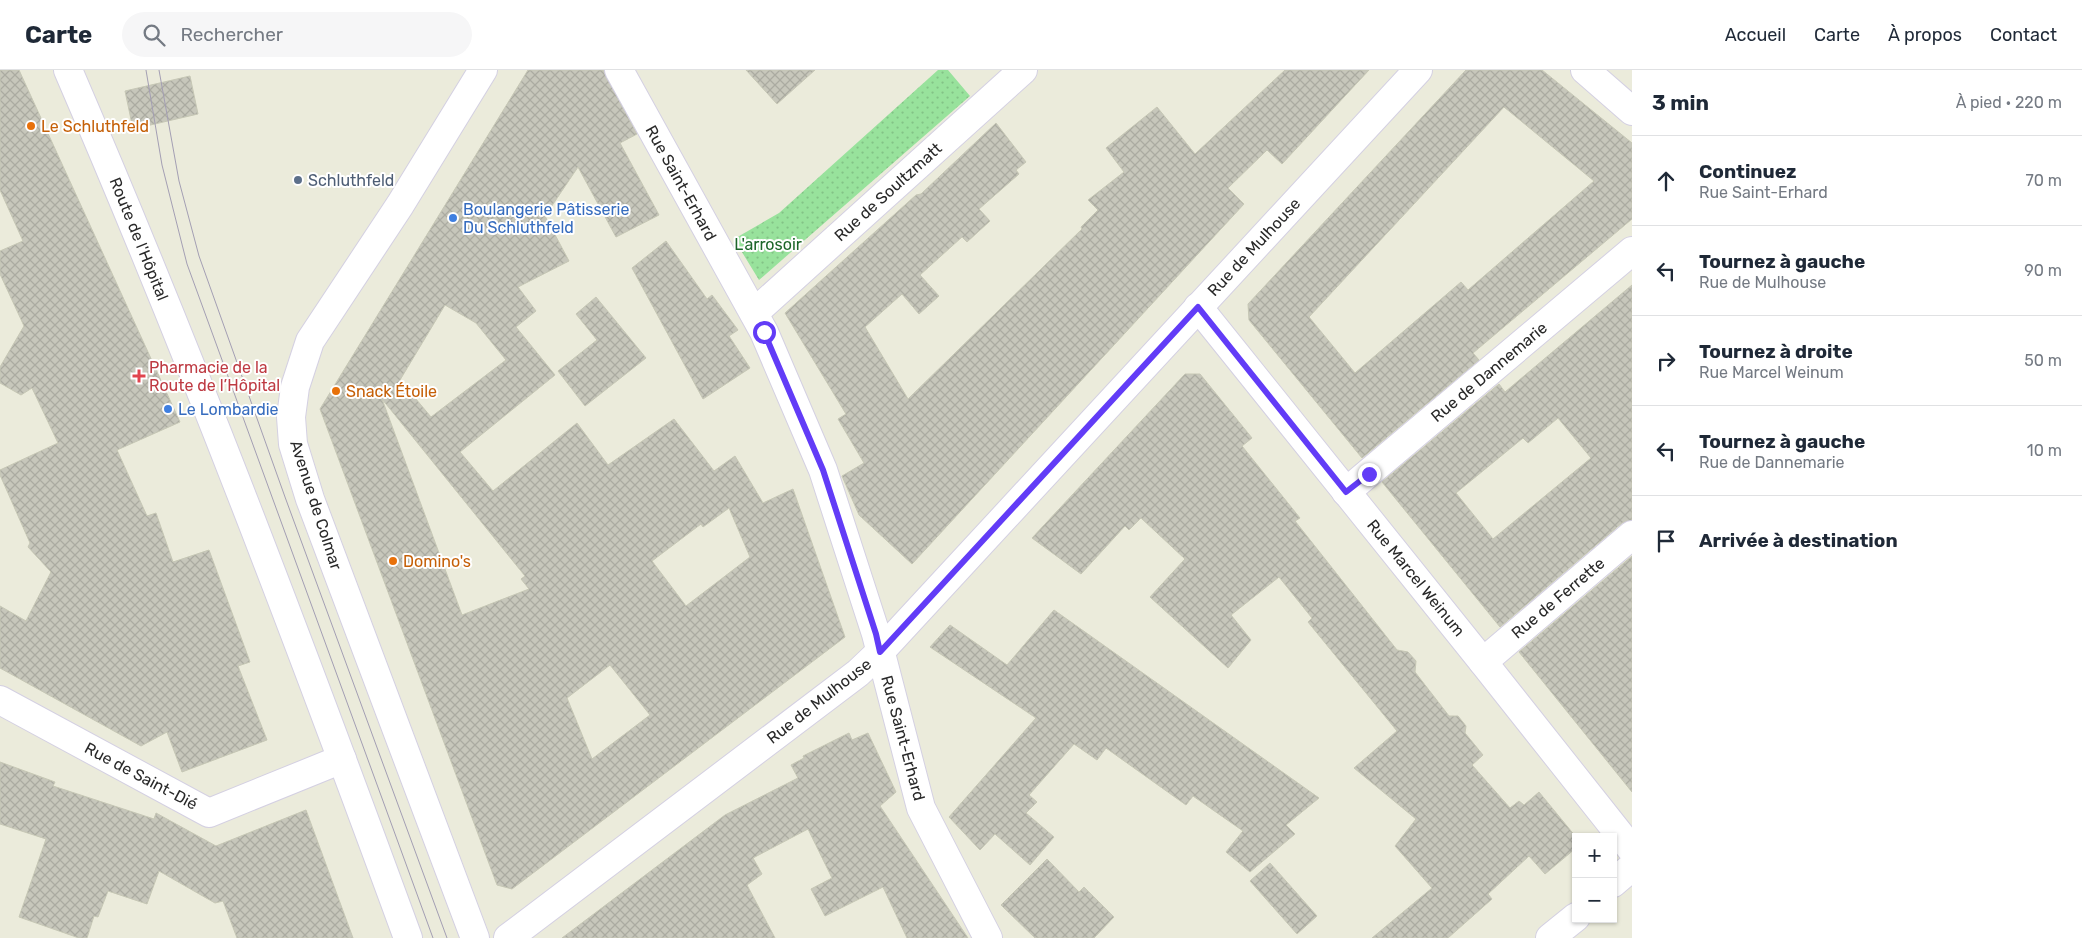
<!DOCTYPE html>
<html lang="fr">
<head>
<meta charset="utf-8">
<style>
	:root { --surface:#fff; --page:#f6f6f7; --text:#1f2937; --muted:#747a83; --line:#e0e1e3 }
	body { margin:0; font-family:Rubik,sans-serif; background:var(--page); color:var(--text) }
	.controls { position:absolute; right:15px; bottom:15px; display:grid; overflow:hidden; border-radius:0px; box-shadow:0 1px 4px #0004 }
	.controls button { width:45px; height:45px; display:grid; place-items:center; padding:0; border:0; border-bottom:1px solid var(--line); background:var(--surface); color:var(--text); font:25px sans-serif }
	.stop { position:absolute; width:15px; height:15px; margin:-11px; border:4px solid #623cf7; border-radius:50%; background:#fff }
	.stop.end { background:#623cf7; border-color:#fff; box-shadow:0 1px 5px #0008 }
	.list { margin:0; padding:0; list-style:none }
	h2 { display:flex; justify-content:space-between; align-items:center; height:65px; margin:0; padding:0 20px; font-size:21px }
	h2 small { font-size:16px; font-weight:400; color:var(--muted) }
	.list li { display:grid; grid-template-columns:32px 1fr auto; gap:15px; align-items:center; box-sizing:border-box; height:90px; padding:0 20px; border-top:1px solid var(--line) }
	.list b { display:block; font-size:19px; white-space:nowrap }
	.list p { margin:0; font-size:16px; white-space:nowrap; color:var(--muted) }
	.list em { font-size:16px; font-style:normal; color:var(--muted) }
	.icon { flex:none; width:28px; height:28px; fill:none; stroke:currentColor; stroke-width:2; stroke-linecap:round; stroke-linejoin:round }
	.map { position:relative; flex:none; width:1632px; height:868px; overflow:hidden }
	header { display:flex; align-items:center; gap:30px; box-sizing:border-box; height:70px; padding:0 25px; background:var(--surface); border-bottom:1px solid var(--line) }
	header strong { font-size:24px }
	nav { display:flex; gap:28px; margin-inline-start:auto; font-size:18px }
	.search { width:350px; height:45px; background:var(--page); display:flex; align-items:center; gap:12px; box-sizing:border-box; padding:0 18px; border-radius:28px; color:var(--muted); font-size:19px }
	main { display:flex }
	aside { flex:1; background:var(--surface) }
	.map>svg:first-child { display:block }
	.garden { fill:url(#garden-dots) }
	.building { fill:url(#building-cross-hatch); stroke:#c6c7b5; fill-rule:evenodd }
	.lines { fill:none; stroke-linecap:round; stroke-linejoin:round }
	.street-casing { stroke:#d4d0e2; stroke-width:30 }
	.secondary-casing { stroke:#d4d0e2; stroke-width:30 }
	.street { stroke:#fff; stroke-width:28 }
	.secondary { stroke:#fff; stroke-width:28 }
	.tram { stroke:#a39eb3; stroke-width:1 }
	.route { stroke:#623cf7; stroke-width:6 }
	.food-dot { fill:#e8710a; stroke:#fff; stroke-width:2 }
	.service-dot { fill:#5c6f8a; stroke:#fff; stroke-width:2 }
	.shop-dot { fill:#3f7fe0; stroke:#fff; stroke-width:2 }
	.health-dot { fill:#e0444e; stroke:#fff; stroke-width:2 }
	.labels { text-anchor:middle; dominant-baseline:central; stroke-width:4; stroke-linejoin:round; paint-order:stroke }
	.food-label { font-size:16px; fill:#c56008; stroke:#fff; text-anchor:start }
	.service-label { font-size:16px; fill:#4e5e75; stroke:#fff; text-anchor:start }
	.street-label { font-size:16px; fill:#292929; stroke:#fff }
	.shop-label { font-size:16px; fill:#366cbe; stroke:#fff; text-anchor:start }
	.park-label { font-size:16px; fill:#1b6528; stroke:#fff }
	.health-label { font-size:16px; fill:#be3a42; stroke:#fff; text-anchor:start }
</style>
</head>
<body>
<header>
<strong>Carte</strong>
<div class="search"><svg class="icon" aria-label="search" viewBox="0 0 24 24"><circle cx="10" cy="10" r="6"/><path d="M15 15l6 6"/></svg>Rechercher</div>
<nav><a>Accueil</a><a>Carte</a><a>À propos</a><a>Contact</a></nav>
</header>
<main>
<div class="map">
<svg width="1632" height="868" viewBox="0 0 1632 868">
	<defs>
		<pattern id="garden-dots" width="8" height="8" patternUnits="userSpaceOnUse" patternTransform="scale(1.25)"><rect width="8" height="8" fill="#98e29c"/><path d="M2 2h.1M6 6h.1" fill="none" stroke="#83c286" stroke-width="1.8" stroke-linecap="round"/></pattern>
		<pattern id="building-cross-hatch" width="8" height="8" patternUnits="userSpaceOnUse" patternTransform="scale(1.25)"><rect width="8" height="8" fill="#c7c7bb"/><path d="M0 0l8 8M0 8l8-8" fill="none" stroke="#ababa1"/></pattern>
	</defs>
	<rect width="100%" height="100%" fill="#ebebdb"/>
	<!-- garden -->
	<path class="garden" d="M 938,0 L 948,0 L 970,26 L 759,210 L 734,169 L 779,143 Z"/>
	<!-- building -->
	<g class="building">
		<path d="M 0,0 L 19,0 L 180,352 L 117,380 L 147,446 L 156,443 L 173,492 L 209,480 L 250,592 L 238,596 L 267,670 L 182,702 L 167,662 L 141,676 L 0,598 L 0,536 L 26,551 L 51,502 L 28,477 L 30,473 L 0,405 L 0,400 L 58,373 L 32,318 L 21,325 L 0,313 L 0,297 L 24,256 L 0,204 L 0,181 L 23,171 L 0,120 Z"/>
		<path d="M 528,0 L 603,0 L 637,64 L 620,73 L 659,145 L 616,167 L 578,97 L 545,146 L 569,191 L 518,217 L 536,241 L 516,257 L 555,305 L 460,382 L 493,421 L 577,353 L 608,395 L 674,349 L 714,401 L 735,386 L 763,433 L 793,419 L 845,567 L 512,819 L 497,815 L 320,339 ZM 445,235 L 476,253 L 506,290 L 431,347 L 400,310 ZM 382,329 L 525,506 L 521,509 L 529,519 L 462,545 ZM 729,438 L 750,487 L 686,536 L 652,491 L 701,454 L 703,457 ZM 610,595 L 650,645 L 592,689 L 567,628 Z"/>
		<path d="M 746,0 L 815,0 L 777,34 Z"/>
		<path d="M 1285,0 L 1369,0 L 1282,94 L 1267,80 L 1228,118 L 1244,134 L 912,494 L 859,445 L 842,406 L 864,393 L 838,349 L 846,344 L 785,243 L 916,125 L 921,124 L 996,53 L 1026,92 L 1016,100 L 1019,104 L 979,139 L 990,151 L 967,172 L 962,167 L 920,205 L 939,226 L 919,244 L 902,224 L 865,257 L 908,329 L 1082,159 L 1081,157 L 1098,140 L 1088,130 L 1124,102 L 1106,78 L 1157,37 L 1195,84 Z"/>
		<path d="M 1466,0 L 1542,0 L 1632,73 L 1632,149 L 1473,283 L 1479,290 L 1362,388 L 1249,250 L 1248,234 ZM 1504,37 L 1594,111 L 1468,220 L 1461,212 L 1355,303 L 1309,247 Z"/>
		<path d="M 190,6 L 198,44 L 133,59 L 125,21 Z"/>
		<path d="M 666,171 L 707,229 L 712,225 L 738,260 L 729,266 L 750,298 L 703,329 L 632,198 Z"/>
		<path d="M 1632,215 L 1632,450 L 1622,453 L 1500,557 L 1382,412 L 1499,314 L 1505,322 ZM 1558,348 L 1591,388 L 1493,469 L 1456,423 L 1523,368 L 1528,373 Z"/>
		<path d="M 596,227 L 646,288 L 585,336 L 558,301 L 597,270 L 576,244 Z"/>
		<path d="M 1185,304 L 1200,304 L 1252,368 L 1242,376 L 1300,448 L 1295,451 L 1397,580 L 1408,582 L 1416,591 L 1415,602 L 1449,646 L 1458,646 L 1466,656 L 1465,663 L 1483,685 L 1472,695 L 1510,738 L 1519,731 L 1524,735 L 1539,722 L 1576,767 L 1576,778 L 1545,804 L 1529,786 L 1488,824 L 1492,829 L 1448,868 L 1372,868 L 1432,818 L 1395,776 L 1416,749 L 1354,698 L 1397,661 L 1308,552 L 1312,548 L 1279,507 L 1231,545 L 1251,570 L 1228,598 L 1150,527 L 1185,489 L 1141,448 L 1129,460 L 1125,456 L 1081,504 L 1032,468 Z"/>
		<path d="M 1632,486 L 1632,722 L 1519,582 Z"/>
		<path d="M 1054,540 L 1319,728 L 1286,755 L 1295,764 L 1250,802 L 1226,782 L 1243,761 L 1193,726 L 1186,735 L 1106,678 L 1097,690 L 1074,674 L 1029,725 L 1037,732 L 1026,743 L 1054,767 L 1030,795 L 995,764 L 980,780 L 949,747 L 1036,648 L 930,577 L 950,555 L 1007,595 Z"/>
		<path d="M 849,663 L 852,670 L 868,663 L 896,722 L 880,736 L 968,868 L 907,868 L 883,817 L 825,846 L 811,819 L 832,808 L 808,759 L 753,788 L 762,804 L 747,815 L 775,868 L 562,868 L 725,745 L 798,708 L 791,695 L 804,688 L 803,686 Z"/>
		<path d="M 0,692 L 55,712 L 53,716 L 154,749 L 156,743 L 216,776 L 306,740 L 353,868 L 237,868 L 223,831 L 215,833 L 159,801 L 147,834 L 108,821 L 98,847 L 94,846 L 87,868 L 79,868 L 19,847 L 46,769 L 0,754 Z"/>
		<path d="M 1047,789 L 1079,822 L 1084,817 L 1114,847 L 1094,868 L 1035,868 L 1001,835 Z"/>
		<path d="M 1270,793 L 1317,846 L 1297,864 L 1250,811 Z"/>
	</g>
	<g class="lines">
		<defs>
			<g id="street">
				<path d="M 619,0 L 764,262 L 823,400 L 876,564 L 921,738 L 988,868"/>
				<path d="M 1585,0 L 1632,41"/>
				<path d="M 1198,237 L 1483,592 L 1632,780"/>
				<path d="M 754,243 L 1023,0"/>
				<path d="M 1346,422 L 1632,181"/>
				<path d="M 1483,592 L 1632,465"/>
				<path d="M 0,630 L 209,743 L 342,689"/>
				<path d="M 1613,813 L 1632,797"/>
				<path d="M 508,868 L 858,603 L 880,582 L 1418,0"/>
				<path d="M 1550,868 L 1576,847"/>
			</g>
			<g id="secondary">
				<path d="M 68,0 C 191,285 301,576 408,868"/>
				<path d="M 475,868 L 310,429 L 293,374 L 291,347 L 295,317 L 310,271 L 400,135 L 483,0"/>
			</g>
		</defs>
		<!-- street casing -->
		<use href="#street" class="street-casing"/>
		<!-- secondary casing -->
		<use href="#secondary" class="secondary-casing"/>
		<!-- street -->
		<use href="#street" class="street"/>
		<!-- secondary -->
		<use href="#secondary" class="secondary"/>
		<!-- tram -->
		<g class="tram">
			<path d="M 146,0 L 162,95 L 187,194 L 433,868"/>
			<path d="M 159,0 L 179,111 L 199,186 L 285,427 L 447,868"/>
		</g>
	</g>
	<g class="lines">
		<!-- route -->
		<path class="route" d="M 764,262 L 823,400 L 876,564 L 880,582 L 1198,237 L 1346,422 L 1369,404"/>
	</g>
	<!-- markers -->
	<g class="food-dot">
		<circle cx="31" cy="56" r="5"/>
		<circle cx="336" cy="321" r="5"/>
		<circle cx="393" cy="491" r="5"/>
	</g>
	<circle class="service-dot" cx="298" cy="110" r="5"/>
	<g class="shop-dot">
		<circle cx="453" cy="148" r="5"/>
		<circle cx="168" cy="339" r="5"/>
	</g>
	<path class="health-dot" d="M136.5 298.5h5v5h5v5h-5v5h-5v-5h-5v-5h5z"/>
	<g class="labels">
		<!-- food labels -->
		<g class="food-label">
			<text x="41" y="56">Le Schluthfeld</text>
			<text x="346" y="321">Snack Étoile</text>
			<text x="403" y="491">Domino's</text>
		</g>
		<!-- service labels -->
		<g class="service-label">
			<text x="308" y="110">Schluthfeld</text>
		</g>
		<!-- street labels -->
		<g class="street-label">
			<text transform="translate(681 113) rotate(61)">Rue Saint-Erhard</text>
			<text transform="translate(888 122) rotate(-42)">Rue de Soultzmatt</text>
			<text transform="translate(139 169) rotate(68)">Route de l'Hôpital</text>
			<text transform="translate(1254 177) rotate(-47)">Rue de Mulhouse</text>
			<text transform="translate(1489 302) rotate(-40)">Rue de Dannemarie</text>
			<text transform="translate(316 435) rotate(72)">Avenue de Colmar</text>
			<text transform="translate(1416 508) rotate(51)">Rue Marcel Weinum</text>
			<text transform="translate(1558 528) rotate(-40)">Rue de Ferrette</text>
			<text transform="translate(819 631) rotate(-38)">Rue de Mulhouse</text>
			<text transform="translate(903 668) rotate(75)">Rue Saint-Erhard</text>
			<text transform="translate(141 706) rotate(28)">Rue de Saint-Dié</text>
		</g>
		<!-- shop labels -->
		<g class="shop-label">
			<text x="463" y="139">Boulangerie Pâtisserie<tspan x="463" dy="18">Du Schluthfeld</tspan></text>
			<text x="178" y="339">Le Lombardie</text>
		</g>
		<!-- park labels -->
		<g class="park-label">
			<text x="768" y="174">L'arrosoir</text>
		</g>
		<!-- health labels -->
		<g class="health-label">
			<text x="149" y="297">Pharmacie de la<tspan x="149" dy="18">Route de l’Hôpital</tspan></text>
		</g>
	</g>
</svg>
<div class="controls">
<button>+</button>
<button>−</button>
</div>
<div class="stop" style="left:764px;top:262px"></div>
<div class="stop end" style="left:1369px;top:404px"></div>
</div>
<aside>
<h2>3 min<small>À pied · 220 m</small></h2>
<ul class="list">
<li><svg class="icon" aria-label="ahead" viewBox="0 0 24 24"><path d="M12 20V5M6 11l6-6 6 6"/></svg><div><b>Continuez</b><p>Rue Saint-Erhard</p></div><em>70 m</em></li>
<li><svg class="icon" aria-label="left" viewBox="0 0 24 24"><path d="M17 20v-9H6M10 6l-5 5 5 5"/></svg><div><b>Tournez à gauche</b><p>Rue de Mulhouse</p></div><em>90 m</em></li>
<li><svg class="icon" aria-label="right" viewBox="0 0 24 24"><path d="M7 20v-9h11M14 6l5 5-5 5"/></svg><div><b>Tournez à droite</b><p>Rue Marcel Weinum</p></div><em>50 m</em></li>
<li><svg class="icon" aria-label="left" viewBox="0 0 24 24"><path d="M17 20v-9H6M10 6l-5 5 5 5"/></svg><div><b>Tournez à gauche</b><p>Rue de Dannemarie</p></div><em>10 m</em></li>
<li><svg class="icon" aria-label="arrive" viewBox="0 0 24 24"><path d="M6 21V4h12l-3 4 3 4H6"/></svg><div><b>Arrivée à destination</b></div></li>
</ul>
</aside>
</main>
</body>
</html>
